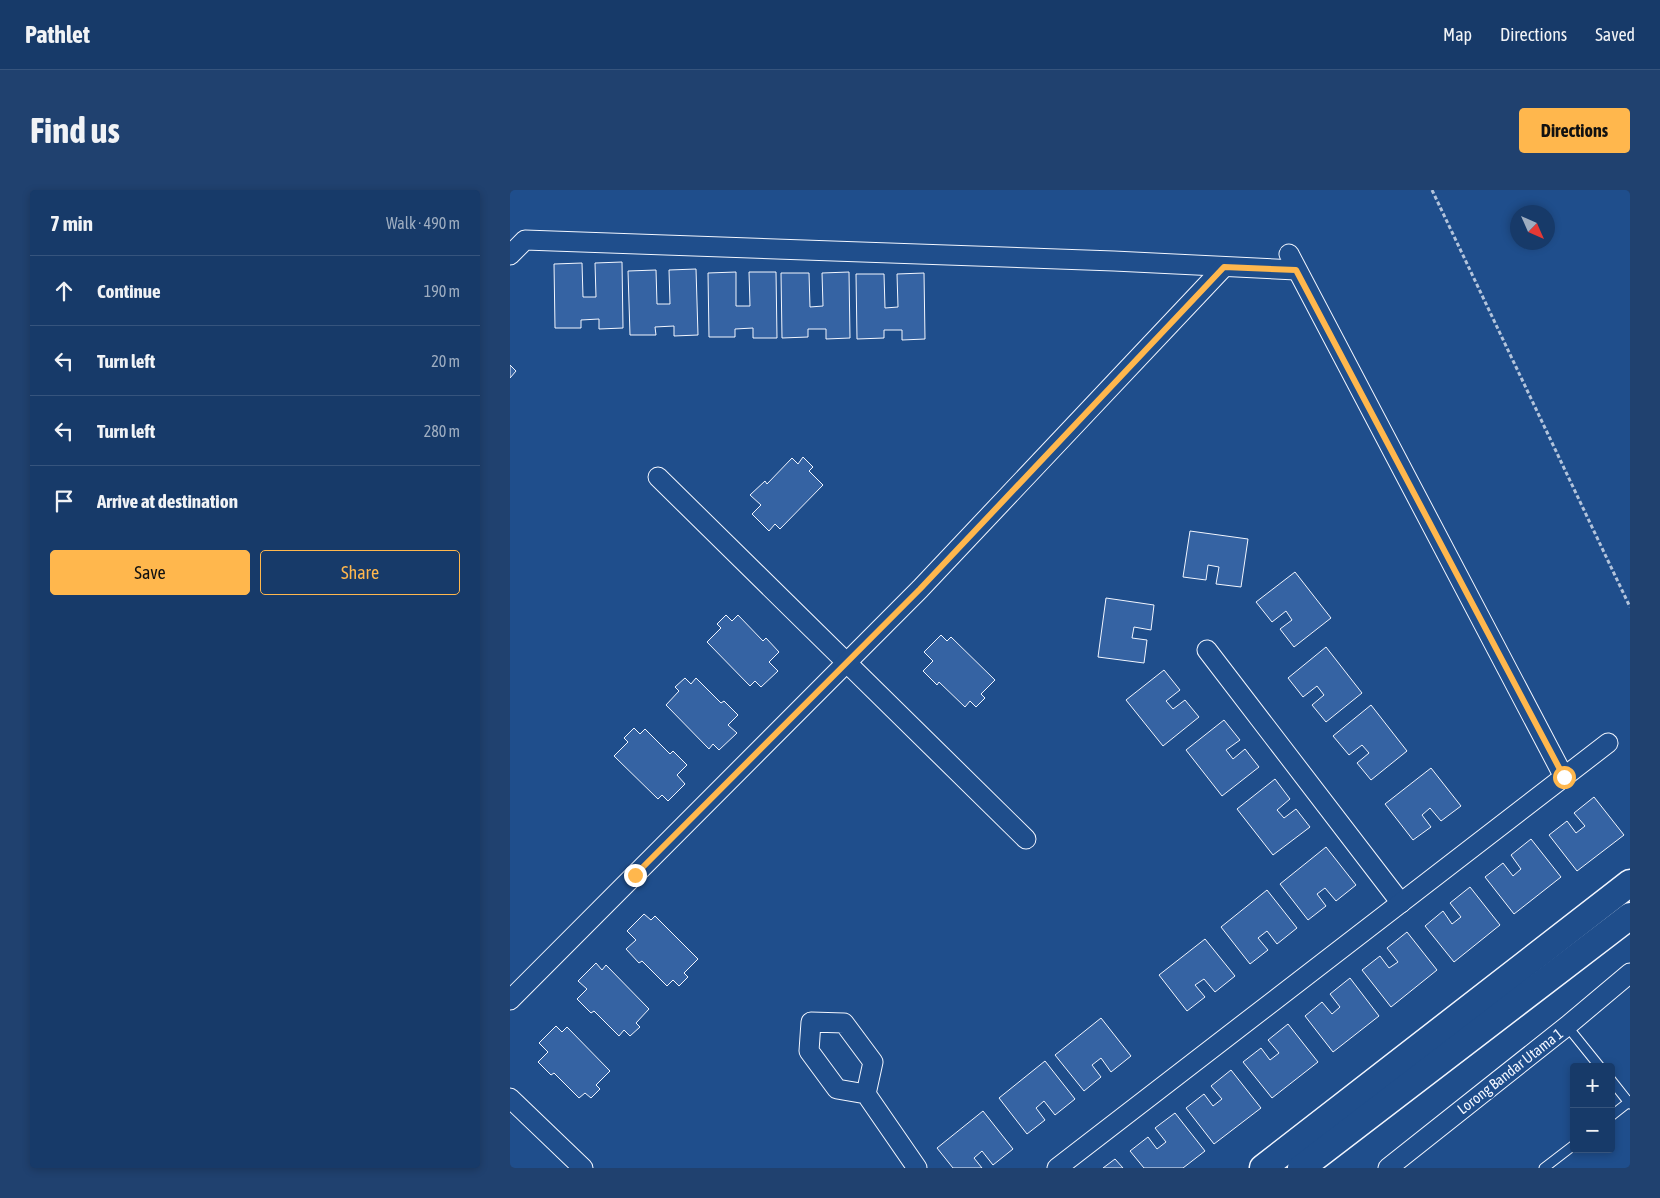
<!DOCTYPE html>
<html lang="en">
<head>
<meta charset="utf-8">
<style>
	:root { --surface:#173a69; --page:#20416f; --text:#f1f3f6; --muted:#9eadc0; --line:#36547d; --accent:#ffb74d }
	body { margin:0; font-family:"Asap Condensed",sans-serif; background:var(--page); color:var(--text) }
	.controls { position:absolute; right:15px; bottom:15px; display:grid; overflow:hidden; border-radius:5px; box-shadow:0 2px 8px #0003 }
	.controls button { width:45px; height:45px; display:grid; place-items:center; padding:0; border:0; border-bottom:1px solid var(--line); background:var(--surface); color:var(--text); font:25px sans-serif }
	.compass { position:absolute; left:1000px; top:15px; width:45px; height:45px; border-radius:50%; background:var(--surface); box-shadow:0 2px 8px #0003; rotate:135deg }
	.stop { position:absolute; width:15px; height:15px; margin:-11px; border:4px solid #ffb74d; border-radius:50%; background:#fff }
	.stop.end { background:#ffb74d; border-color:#fff; box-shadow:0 1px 5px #0008 }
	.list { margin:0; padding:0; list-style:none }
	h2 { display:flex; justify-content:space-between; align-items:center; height:65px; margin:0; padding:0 20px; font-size:21px }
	h2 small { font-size:16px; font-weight:400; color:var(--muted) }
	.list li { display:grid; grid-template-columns:32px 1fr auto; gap:15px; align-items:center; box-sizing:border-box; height:70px; padding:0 20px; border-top:1px solid var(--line) }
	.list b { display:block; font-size:19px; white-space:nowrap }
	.list em { font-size:16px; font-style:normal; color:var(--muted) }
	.actions { display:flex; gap:10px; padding:15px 20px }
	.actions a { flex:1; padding:11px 0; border:1px solid var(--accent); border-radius:5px; text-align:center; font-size:18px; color:var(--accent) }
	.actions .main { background:var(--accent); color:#111 }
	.icon { flex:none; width:28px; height:28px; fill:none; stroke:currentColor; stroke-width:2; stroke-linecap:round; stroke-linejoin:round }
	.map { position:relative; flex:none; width:1120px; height:978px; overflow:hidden; border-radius:5px }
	header { display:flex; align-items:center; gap:30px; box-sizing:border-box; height:70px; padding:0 25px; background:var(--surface); border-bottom:1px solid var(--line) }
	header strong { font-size:24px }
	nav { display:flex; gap:28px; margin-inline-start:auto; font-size:18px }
	.intro { display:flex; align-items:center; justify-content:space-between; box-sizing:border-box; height:120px; padding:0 30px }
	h1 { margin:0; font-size:35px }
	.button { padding:12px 22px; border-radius:5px; background:var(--accent); color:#111; font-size:18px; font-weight:700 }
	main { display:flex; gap:30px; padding:0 30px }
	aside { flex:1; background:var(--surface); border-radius:5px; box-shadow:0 2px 8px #0003 }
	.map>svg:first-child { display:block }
	.building { fill:#3563a3; stroke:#f2f6ff }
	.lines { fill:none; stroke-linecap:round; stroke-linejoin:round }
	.lane-casing { stroke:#f2f6ff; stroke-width:11 }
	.street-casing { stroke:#f2f6ff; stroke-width:21 }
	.secondary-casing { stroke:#f2f6ff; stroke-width:29 }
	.path { stroke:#b3c4dc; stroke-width:3; stroke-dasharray:4 2.5; stroke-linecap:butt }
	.lane { stroke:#1f4e8c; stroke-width:9 }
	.street { stroke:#1f4e8c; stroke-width:19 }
	.secondary { stroke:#1f4e8c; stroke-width:26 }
	.route { stroke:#ffb74d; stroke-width:6 }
	.labels { text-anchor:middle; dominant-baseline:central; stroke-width:4; stroke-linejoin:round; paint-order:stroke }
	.street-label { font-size:15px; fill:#f2f6ff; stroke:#1f4e8c }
</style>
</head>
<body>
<header>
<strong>Pathlet</strong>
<nav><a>Map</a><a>Directions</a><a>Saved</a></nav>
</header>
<div class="intro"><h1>Find us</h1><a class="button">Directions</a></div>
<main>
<aside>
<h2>7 min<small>Walk · 490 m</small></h2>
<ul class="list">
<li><svg class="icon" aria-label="ahead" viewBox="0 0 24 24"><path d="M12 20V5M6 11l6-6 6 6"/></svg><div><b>Continue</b></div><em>190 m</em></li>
<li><svg class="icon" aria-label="left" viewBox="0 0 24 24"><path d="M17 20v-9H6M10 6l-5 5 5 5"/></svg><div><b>Turn left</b></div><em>20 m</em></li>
<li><svg class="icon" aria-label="left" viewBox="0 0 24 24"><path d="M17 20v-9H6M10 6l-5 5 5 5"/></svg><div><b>Turn left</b></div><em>280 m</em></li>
<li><svg class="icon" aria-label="arrive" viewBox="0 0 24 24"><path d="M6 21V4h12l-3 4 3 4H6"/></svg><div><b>Arrive at destination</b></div></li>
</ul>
<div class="actions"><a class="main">Save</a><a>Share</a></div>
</aside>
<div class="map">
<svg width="1120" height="978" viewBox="0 0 1120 978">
	<rect width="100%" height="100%" fill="#1f4e8c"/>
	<!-- building -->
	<g class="building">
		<path d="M 112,72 L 113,138 L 89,139 L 89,129 L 71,130 L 71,138 L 45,138 L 44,74 L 72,73 L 73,107 L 86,107 L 85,73 Z"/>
		<path d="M 186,79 L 188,145 L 164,146 L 164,136 L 145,137 L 146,145 L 120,145 L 118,81 L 146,80 L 147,114 L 160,114 L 159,80 Z"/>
		<path d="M 226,82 L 226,116 L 240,116 L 239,82 L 266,82 L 267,148 L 243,148 L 243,138 L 225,139 L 225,147 L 199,147 L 198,83 Z"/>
		<path d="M 339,82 L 340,148 L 316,149 L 316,139 L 298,139 L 298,147 L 272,148 L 271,83 L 299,83 L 300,117 L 313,116 L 312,83 Z"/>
		<path d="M 414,83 L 415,149 L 392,150 L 392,140 L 374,140 L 374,148 L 347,149 L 346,84 L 374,84 L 375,118 L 388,117 L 387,84 Z"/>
		<path d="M 0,175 L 6,181 L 0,188 Z"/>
		<path d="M 293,267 L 303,277 L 299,281 L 313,295 L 270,339 L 265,334 L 259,341 L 242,324 L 251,315 L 240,305 L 255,291 L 257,294 L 282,268 L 288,274 Z"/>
		<path d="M 680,341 L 738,349 L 731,397 L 706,394 L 709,377 L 698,375 L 696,390 L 673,387 Z"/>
		<path d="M 785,382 L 821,428 L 784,457 L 770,439 L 782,430 L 776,421 L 762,432 L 746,412 Z"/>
		<path d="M 596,408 L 644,415 L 641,440 L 624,437 L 622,448 L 637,450 L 634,473 L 588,467 Z"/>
		<path d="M 216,425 L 222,431 L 228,425 L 253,451 L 256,448 L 269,462 L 259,472 L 268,481 L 251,497 L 245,491 L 240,496 L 197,452 L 211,438 L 207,434 Z"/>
		<path d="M 431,445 L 437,451 L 441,447 L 485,490 L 471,504 L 475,508 L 466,517 L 460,511 L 455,517 L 429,492 L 427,495 L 413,481 L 423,471 L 414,462 Z"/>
		<path d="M 816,457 L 852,503 L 816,532 L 802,515 L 814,505 L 807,496 L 793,507 L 778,488 Z"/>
		<path d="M 654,480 L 670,500 L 656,511 L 663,519 L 675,510 L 689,527 L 653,556 L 616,510 Z"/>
		<path d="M 175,488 L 181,494 L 186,488 L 211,513 L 214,511 L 228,525 L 218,535 L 227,543 L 209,560 L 203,554 L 199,559 L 156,515 L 169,501 L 165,497 Z"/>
		<path d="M 861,515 L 897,561 L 861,590 L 847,573 L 859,563 L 852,555 L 839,565 L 823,546 Z"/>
		<path d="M 714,530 L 730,550 L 716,560 L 723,569 L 735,559 L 749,577 L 712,606 L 676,560 Z"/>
		<path d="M 124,538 L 130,544 L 135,539 L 160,564 L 163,561 L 177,575 L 167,585 L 175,594 L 158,611 L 152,605 L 148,609 L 104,566 L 118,552 L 114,548 Z"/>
		<path d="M 921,578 L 951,616 L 931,631 L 920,618 L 912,625 L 921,637 L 903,650 L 875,614 Z"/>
		<path d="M 765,589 L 780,609 L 767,620 L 774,628 L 786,619 L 800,637 L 763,665 L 727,619 Z"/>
		<path d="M 1084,607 L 1114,645 L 1067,681 L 1039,645 L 1057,631 L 1066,643 L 1075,636 L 1064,623 Z"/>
		<path d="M 1021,649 L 1051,687 L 1004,724 L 975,687 L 993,673 L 1003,686 L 1011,679 L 1001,665 Z"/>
		<path d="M 816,657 L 846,695 L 826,711 L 815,698 L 807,704 L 816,716 L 798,730 L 770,694 Z"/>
		<path d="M 960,697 L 990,735 L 944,772 L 915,736 L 933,721 L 942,734 L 951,727 L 940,713 Z"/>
		<path d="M 757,700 L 787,738 L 767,754 L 757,741 L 748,748 L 758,760 L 740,774 L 711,737 Z"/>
		<path d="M 134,724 L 141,730 L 145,726 L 188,769 L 174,783 L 178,787 L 169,796 L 163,790 L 157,796 L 132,771 L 129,773 L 116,759 L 126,750 L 117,741 Z"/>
		<path d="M 897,742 L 927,780 L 881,817 L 852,780 L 870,766 L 879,778 L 888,772 L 877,758 Z"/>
		<path d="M 695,749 L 725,786 L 705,802 L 694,789 L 685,795 L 695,807 L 677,821 L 649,785 Z"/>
		<path d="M 86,773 L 92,780 L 96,775 L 139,819 L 126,833 L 130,837 L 120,846 L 114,840 L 109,846 L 84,821 L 81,823 L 67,809 L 77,799 L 68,791 Z"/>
		<path d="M 840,788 L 869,826 L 823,862 L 795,826 L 812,812 L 822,824 L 830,817 L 820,804 Z"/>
		<path d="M 591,828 L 621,866 L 601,882 L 591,868 L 582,875 L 591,887 L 574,901 L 545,865 Z"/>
		<path d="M 778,834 L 808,872 L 762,908 L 733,872 L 751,858 L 760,870 L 769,863 L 758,850 Z"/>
		<path d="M 46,836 L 52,842 L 57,837 L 100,881 L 86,895 L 90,899 L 81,908 L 75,903 L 69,908 L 44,883 L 41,885 L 28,872 L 38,862 L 29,853 Z"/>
		<path d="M 535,871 L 565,909 L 545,925 L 534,911 L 526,918 L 535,930 L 517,944 L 489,908 Z"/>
		<path d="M 721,880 L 751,918 L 704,954 L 676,918 L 694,904 L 703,916 L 712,909 L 701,896 Z"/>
		<path d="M 473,921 L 503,959 L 483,975 L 472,961 L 464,968 L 472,978 L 443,978 L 427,958 Z"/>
		<path d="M 665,923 L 695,961 L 673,978 L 634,978 L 620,961 L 638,947 L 647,959 L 656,952 L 645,938 Z"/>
		<path d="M 605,969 L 613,978 L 593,978 Z"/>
	</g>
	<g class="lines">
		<defs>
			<g id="lane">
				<path d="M 1057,836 L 1090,877"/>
				<path d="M 1101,890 L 1120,914"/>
				<path d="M 1101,926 L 1120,911"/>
				<path d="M 1034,978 L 1064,955"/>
			</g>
			<g id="street">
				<path d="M 779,64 L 1054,587"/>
				<path d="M 0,65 L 15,50 L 604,71 L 786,80"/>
				<path d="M 148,287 L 516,649"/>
				<path d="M 697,460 L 891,713"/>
				<path d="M 0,810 L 410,399 L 714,77"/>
				<path d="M 356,904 L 363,872 L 334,833 L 301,832 L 299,861 L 327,899 L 356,904 L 407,978"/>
				<path d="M 0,908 L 73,978"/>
				<path d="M 547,978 L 1098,553"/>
				<path d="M 878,978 L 1057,836 L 1120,783"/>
			</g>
			<g id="secondary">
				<path d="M 753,978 L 1120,693"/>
				<path d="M 791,978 L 1120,726"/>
			</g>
		</defs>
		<!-- lane casing -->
		<use href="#lane" class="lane-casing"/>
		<!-- street casing -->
		<use href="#street" class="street-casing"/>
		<!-- secondary casing -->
		<use href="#secondary" class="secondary-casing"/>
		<!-- path -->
		<path class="path" d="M 922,0 L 1120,417"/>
		<!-- lane -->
		<use href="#lane" class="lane"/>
		<!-- street -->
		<use href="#street" class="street"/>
		<!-- secondary -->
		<use href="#secondary" class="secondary"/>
	</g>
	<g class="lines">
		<!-- route -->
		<path class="route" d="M 125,685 L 410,399 L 714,77 L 786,80 L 1054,587"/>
	</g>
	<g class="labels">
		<!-- street labels -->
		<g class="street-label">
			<text transform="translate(1000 881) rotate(-38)">Lorong Bandar Utama 1</text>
		</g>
	</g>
</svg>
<div class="controls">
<button>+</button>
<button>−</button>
</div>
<svg class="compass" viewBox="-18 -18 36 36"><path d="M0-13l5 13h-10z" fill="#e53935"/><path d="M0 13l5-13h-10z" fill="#9eadc0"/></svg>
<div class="stop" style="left:1054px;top:587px"></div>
<div class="stop end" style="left:125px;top:685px"></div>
</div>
</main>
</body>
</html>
